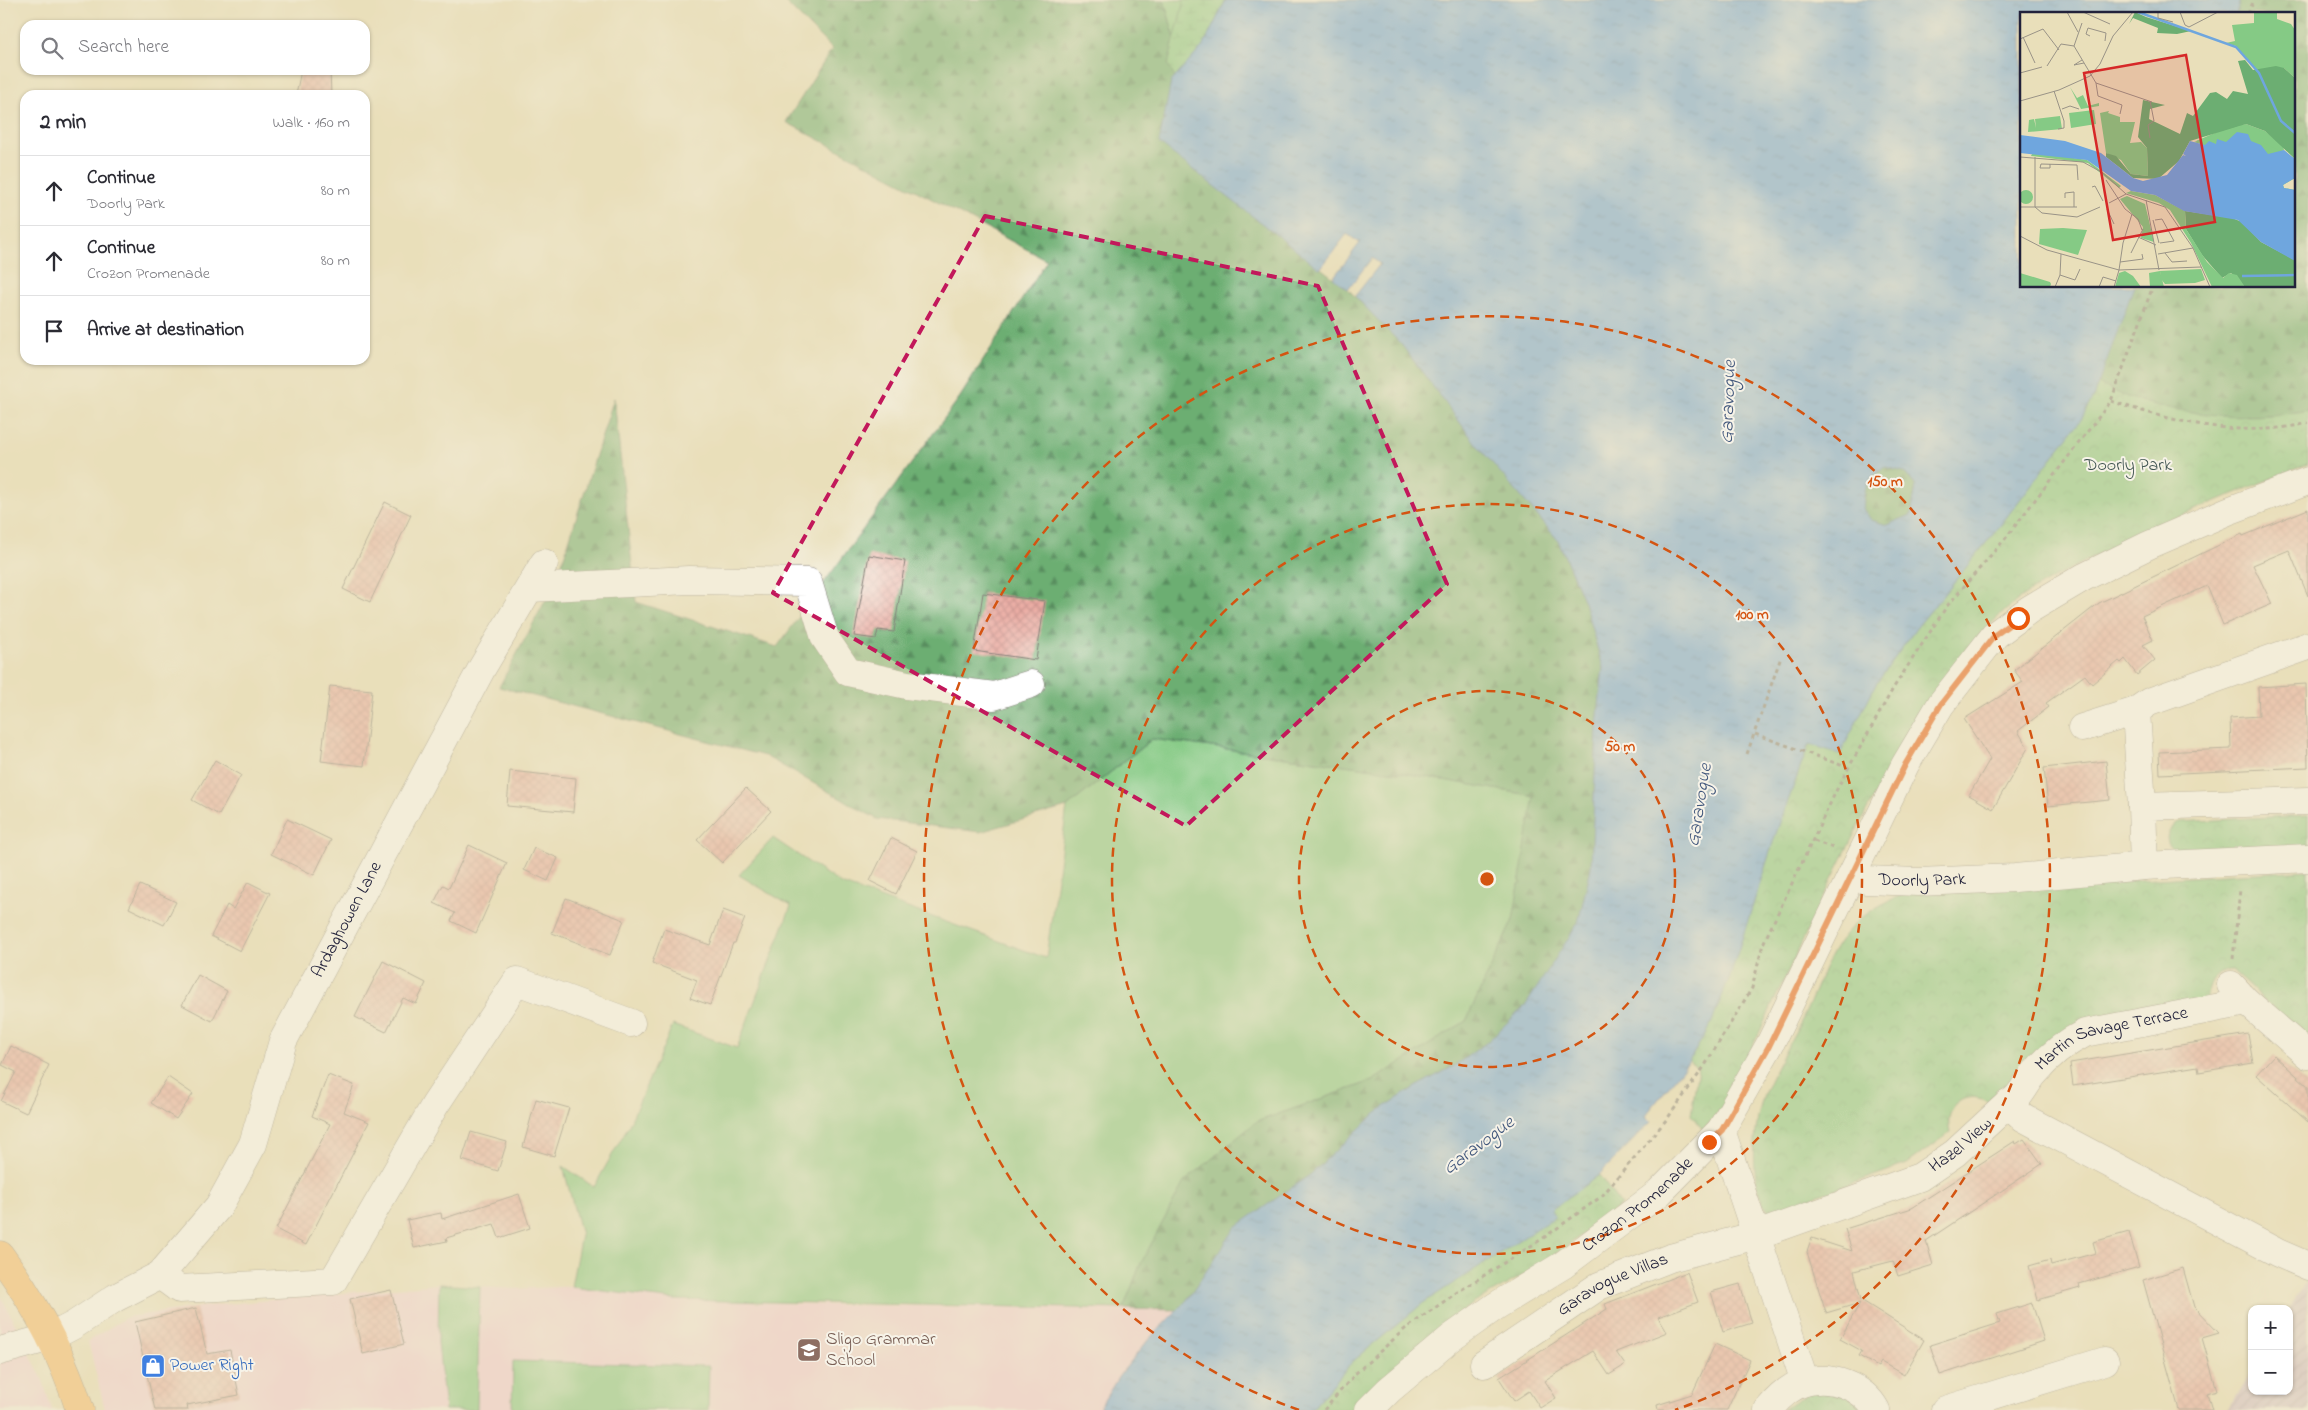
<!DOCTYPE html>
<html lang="en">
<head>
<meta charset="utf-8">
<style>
	:root { --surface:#fff; --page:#f7f7f7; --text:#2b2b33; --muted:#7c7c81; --line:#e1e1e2 }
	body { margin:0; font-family:"Indie Flower",sans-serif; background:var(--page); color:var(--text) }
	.controls { position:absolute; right:15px; bottom:15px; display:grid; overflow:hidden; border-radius:10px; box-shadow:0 1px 4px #0004 }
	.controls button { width:45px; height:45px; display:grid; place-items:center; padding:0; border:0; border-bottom:1px solid var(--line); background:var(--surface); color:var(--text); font:25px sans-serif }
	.stop { position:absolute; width:15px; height:15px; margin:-11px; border:4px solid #ea580c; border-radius:50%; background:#fff }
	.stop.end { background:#ea580c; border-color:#fff; box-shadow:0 1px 5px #0008 }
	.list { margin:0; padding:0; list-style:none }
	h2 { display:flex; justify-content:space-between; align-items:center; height:65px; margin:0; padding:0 20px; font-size:21px }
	h2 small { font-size:16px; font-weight:400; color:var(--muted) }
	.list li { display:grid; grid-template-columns:32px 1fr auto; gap:15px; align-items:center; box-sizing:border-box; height:70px; padding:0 20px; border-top:1px solid var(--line) }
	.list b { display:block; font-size:19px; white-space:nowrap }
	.list p { margin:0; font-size:16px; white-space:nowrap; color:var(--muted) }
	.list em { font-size:16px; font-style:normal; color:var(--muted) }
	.icon { flex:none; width:28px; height:28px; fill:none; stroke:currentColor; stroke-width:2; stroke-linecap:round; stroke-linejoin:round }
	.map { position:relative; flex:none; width:2308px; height:1410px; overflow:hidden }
	.search { position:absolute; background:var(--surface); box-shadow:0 1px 4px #0004; left:20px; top:20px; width:350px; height:55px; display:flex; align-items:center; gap:12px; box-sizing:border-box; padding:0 18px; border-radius:15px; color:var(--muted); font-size:19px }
	.panel { position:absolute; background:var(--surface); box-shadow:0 1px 4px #0004; left:20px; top:90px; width:350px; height:275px; border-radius:15px }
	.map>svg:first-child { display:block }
	.built { fill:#f5cfdb }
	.industrial { fill:url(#industrial-furrows) }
	.green { fill:#85ca85; stroke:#547660 }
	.forest { fill:url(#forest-firs); stroke:#476856 }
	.wetland { fill:url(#wetland-marsh); stroke:#547660 }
	.park { fill:url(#park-crowns); stroke:#547660 }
	.water { fill:url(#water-ripples); stroke:#48648c; fill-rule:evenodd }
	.building { fill:url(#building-cross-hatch) }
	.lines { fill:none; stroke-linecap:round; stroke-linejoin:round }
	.minor-casing { stroke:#86807a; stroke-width:29 }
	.major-casing { stroke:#86807a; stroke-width:29 }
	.path { stroke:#86807a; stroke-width:3; stroke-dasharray:4 4; stroke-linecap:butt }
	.minor { stroke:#fff; stroke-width:28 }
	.major { stroke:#fbbd6e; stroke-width:28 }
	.route { stroke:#ea580c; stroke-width:6 }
	.marked { fill:none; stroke:#c2185b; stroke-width:4; stroke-dasharray:10 6; stroke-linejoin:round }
	.ring { fill:none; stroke:#d45411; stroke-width:2.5; stroke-dasharray:9 6 }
	.labels { text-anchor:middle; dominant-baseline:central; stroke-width:4; stroke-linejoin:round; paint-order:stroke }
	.park-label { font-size:18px; fill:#405451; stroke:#f7f3e8 }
	.street-label { font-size:18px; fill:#22223b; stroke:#f7f3e8 }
	.education-label { font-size:18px; fill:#785e54; stroke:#f7f3e8; text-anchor:start }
	.shop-label { font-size:18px; fill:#366cbe; stroke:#f7f3e8; text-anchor:start }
	.water-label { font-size:19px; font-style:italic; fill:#41577c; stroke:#f7f3e8 }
	.inset-river { fill:none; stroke:#6fa6de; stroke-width:2.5 }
	.inset-road { fill:none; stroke:#999387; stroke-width:1 }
	.view { fill:#d62828; fill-opacity:0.15; stroke:#d62828; stroke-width:2.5 }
	.inset-edge { fill:none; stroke:#22223b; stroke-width:2.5 }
	.centre { fill:#d45411; stroke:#f7f3e8; stroke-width:2.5 }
	.ring-label { font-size:15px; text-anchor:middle; font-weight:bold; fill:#d45411; stroke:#f7f3e8; stroke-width:4; stroke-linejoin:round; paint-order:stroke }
</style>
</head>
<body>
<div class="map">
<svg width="2308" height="1410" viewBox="0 0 2308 1410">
	<defs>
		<pattern id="industrial-furrows" width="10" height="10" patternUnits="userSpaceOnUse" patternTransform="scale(1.25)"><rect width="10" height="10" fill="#d1bdcc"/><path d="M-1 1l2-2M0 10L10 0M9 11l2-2" fill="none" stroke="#b3a2b0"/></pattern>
		<pattern id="forest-firs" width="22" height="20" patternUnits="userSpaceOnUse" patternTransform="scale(1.25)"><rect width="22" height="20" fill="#6cae72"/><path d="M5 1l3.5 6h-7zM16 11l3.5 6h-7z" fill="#588d5f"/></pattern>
		<pattern id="wetland-marsh" width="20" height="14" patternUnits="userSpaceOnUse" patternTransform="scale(1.25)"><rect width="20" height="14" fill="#85ca85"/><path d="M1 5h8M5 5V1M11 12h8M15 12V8" fill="none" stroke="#73ad74"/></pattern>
		<pattern id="park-crowns" width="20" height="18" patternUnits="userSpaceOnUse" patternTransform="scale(1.25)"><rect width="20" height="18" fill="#85ca85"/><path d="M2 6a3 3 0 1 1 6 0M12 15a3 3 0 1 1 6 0" fill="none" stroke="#73ad74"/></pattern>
		<pattern id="water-ripples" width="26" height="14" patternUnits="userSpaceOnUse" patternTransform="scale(1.25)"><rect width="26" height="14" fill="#6fa6de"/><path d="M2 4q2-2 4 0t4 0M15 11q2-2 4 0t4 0" fill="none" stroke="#5b87b5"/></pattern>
		<pattern id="building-cross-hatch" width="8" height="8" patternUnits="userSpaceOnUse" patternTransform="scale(1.25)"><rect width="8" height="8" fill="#eaaaa2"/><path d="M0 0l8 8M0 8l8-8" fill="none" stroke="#c8928c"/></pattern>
	</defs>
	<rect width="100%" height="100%" fill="#f7f3e8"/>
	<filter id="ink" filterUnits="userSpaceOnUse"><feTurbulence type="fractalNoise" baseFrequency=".02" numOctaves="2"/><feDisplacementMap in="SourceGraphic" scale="10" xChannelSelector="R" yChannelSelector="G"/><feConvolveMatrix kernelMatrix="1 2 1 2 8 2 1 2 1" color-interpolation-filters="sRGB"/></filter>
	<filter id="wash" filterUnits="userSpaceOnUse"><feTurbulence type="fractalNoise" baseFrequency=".0096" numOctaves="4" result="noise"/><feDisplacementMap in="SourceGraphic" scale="20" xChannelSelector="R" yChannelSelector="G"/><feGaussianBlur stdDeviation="1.12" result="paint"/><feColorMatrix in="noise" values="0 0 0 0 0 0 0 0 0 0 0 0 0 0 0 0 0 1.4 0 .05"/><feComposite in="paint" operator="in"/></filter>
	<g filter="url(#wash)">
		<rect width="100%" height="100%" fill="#e9dfba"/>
		<!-- built -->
		<g class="built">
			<path d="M 439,1284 L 438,1342 L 445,1410 L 105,1410 L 88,1341 L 127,1317 L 206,1306 Z"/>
			<path d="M 581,1286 L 674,1300 L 841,1305 L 1177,1310 L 1149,1339 L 1119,1376 L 1098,1410 L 708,1410 L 709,1366 L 514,1361 L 512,1410 L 477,1410 L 480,1287 L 515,1289 Z"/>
			<path d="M 0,1294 L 42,1378 L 52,1410 L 0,1410 Z"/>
		</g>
		<!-- industrial -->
		<path class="industrial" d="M 2307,1279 L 2308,1410 L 2228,1410 L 2252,1370 L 2252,1391 L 2289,1391 L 2289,1309 Z"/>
		<!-- green -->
		<g class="green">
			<path d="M 1164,0 L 1226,0 L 1183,68 Z"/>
			<path d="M 1152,739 L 1404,773 L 1535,796 L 1513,920 L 1466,1021 L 1372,1081 L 1256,1122 L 1141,1263 L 1123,1309 L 674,1300 L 571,1287 L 581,1235 L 563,1166 L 594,1187 L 629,1125 L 673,1025 L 737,1048 L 791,906 L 739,875 L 773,838 L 841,884 L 1046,958 L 1067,807 Z"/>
			<path d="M 439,1284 L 480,1287 L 477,1410 L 445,1410 L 438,1342 Z"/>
			<path d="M 513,1361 L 709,1366 L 708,1410 L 512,1410 Z"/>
		</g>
		<!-- forest -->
		<g class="forest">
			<path d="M 783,0 L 1164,0 L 1183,68 L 1193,170 L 1348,289 L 1401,344 L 1477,445 L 1558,540 L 1584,602 L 1603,667 L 1597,727 L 1591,868 L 1578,923 L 1559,956 L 1526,1005 L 1486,1043 L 1454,1066 L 1415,1087 L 1377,1112 L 1311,1174 L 1237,1227 L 1187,1300 L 1177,1310 L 1123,1309 L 1141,1263 L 1184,1182 L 1256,1122 L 1372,1081 L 1466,1021 L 1513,920 L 1534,796 L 1404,773 L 1152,739 L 1067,807 L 980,832 L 877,819 L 765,756 L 499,687 L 557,579 L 614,398 L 636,602 L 777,647 L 960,397 L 1047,260 L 786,122 L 832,49 Z"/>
			<path d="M 2240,0 L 2308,0 L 2308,410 C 2254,421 2189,416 2136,400 C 2122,396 2109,389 2097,383 L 2134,286 L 2294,286 L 2294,14 L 2236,14 Z"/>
			<path d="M 1886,467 L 1904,472 L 1916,486 L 1911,515 L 1887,525 L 1871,520 L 1863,509 C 1865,485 1865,480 1886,467 Z"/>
		</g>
		<!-- wetland -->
		<path class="wetland" d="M 1184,0 L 1241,0 L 1184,95 L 1168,65 Z"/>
		<!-- park -->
		<g class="park">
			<path d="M 2097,383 C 2109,389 2122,396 2136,400 C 2189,416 2254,421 2308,410 L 2308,464 C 2235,493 2161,522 2091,558 C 2066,572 2039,584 2017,601 C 1967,640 1933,693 1902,747 C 1835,861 1785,983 1726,1101 L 1704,1131 L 1691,1115 L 1698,1068 L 1689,1061 L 1711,1024 L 1730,976 L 1775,836 L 1809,744 L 1840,753 L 1876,684 L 1917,627 L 1999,527 L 2082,418 L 2094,395 Z"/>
			<path d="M 2308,815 L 2308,848 L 2178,854 C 2164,846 2163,830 2179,822 Z"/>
			<path d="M 2308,870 L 2308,1036 L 2299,1032 L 2232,971 C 2211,971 2208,986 2206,1005 L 2089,1019 L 2014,1090 L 1996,1090 L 1991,1103 C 1966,1088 1943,1105 1950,1133 L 1907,1164 L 1805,1200 L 1799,1212 L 1775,1219 C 1771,1214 1766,1209 1763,1204 C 1749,1176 1754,1120 1765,1092 C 1776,1066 1792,1040 1805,1014 C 1817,988 1826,956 1846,933 C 1863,914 1881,903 1905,894 Z"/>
			<path d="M 1599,1175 L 1621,1205 L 1542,1265 L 1474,1303 L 1435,1333 L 1379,1381 L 1353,1410 L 1311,1410 L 1352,1362 L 1423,1303 L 1554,1217 L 1550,1210 Z"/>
			<path d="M 1831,1391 L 1851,1398 L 1864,1410 L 1783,1410 L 1808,1393 Z"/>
		</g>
		<!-- water -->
		<path class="water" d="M 1226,0 L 2240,0 L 2236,14 L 2022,14 L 2022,286 L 2134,286 L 2094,395 L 2082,418 L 1999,527 L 1917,627 L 1876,684 L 1840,754 L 1809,744 L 1775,836 L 1730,976 L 1711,1024 L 1689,1061 L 1645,1116 L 1651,1122 L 1599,1175 L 1551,1210 L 1555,1217 L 1423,1303 L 1352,1362 L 1311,1410 L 1098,1410 L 1119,1376 L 1149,1339 L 1187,1300 L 1236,1227 L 1311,1174 L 1377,1112 L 1415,1087 L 1454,1066 L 1486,1043 L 1526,1005 L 1578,923 L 1591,868 L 1597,727 L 1603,667 L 1584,602 L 1558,540 L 1477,445 L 1401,344 L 1355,296 L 1380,264 L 1372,258 L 1348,289 L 1333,278 L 1360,243 L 1347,234 L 1320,269 L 1159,143 L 1171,82 L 1203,46 ZM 1886,467 L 1904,472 L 1916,486 L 1911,515 L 1887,525 L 1871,520 L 1863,509 C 1865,485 1865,480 1886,467 Z"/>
		<g id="blocks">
			<!-- building -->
			<g class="building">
				<path d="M 301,70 L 330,70 L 331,95 L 296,95 Z"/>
				<path d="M 385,502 L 411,515 L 370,602 L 343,589 Z"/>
				<path d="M 2308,509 L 2308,596 L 2289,550 L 2253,565 L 2272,604 L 2223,625 L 2207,586 L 2142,616 L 2153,640 L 2143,645 L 2155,660 L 2137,675 L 2125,659 L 2121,663 L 2119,661 L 2092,684 L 2085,675 L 2046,703 L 2049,707 L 2018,731 L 2028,748 L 1993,809 L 1969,795 L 1990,759 L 1964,719 L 2023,682 L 2014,670 L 2099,603 L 2242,534 L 2243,536 Z"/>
				<path d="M 869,555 L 905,561 L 894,632 L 878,630 L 876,639 L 854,636 Z"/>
				<path d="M 983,593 L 1045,601 L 1036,660 L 974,651 Z"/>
				<path d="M 2306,684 L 2308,767 L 2160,774 L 2159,752 L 2231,749 L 2230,718 L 2259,716 L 2258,687 Z"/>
				<path d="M 330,686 L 372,690 L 364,766 L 321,761 Z"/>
				<path d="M 215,760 L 241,775 L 219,815 L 192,800 Z"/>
				<path d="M 2106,761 L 2110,800 L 2048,806 L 2044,768 Z"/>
				<path d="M 510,771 L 576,778 L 573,812 L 507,806 Z"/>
				<path d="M 746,788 L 771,811 L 722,863 L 697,840 Z"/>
				<path d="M 287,819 L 331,840 L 314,875 L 271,854 Z"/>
				<path d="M 891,838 L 917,851 L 896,894 L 870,881 Z"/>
				<path d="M 469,845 L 507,863 L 476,933 L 451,921 L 455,913 L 434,903 L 443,885 L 449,888 Z"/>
				<path d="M 534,848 L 558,858 L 548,881 L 524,870 Z"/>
				<path d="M 248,882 L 270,893 L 240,951 L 211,936 L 227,905 L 233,909 Z"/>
				<path d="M 140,885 L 176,902 L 164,925 L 129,908 Z"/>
				<path d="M 566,898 L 624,920 L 610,955 L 552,933 Z"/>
				<path d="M 723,910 L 745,918 L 735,943 L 733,943 L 710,1005 L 690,998 L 697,980 L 652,963 L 664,929 L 710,945 Z"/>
				<path d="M 383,961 L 426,983 L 416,1004 L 403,998 L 386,1032 L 355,1017 Z"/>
				<path d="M 198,975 L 227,991 L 212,1021 L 182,1005 Z"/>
				<path d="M 2248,1034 L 2253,1063 L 2199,1072 L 2198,1066 L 2073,1086 L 2070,1063 Z"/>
				<path d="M 11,1046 L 49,1065 L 26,1113 L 1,1101 L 16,1072 L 2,1065 Z"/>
				<path d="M 2274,1055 L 2308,1086 L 2308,1122 L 2256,1075 Z"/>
				<path d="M 328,1075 L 354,1085 L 344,1112 L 369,1122 L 306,1245 L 276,1229 L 330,1124 L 312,1116 Z"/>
				<path d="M 168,1077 L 193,1094 L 176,1119 L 151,1103 Z"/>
				<path d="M 536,1099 L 569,1108 L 554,1156 L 523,1147 Z"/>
				<path d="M 471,1132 L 507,1142 L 498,1171 L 462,1160 Z"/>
				<path d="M 2024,1139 L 2042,1164 L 1926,1241 L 1933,1265 L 1898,1276 L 1893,1261 L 1854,1271 L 1861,1300 L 1924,1340 L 1904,1375 L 1881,1362 L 1878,1367 L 1859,1356 L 1862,1351 L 1840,1339 L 1860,1303 L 1826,1313 L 1807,1252 L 1812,1238 L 1852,1251 L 1845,1229 L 1912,1208 L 2015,1141 L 2016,1144 Z"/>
				<path d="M 519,1194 L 530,1228 L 499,1238 L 494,1224 L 446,1238 L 447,1241 L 414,1248 L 407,1220 L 441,1213 L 442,1219 Z"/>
				<path d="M 2129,1232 L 2139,1267 L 2079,1284 L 2080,1288 L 2038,1300 L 2029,1266 L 2050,1260 L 2051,1265 L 2096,1253 L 2093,1242 Z"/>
				<path d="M 2183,1268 L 2194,1307 L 2219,1333 L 2202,1338 L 2217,1390 L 2207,1393 L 2212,1410 L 2179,1410 L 2143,1280 Z"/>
				<path d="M 1687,1272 L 1698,1302 L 1658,1317 L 1667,1332 L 1616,1352 L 1625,1365 L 1609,1375 L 1593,1351 L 1545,1381 L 1556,1398 L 1540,1408 L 1529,1391 L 1514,1401 L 1499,1378 L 1607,1309 L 1605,1304 Z"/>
				<path d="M 1740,1284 L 1752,1323 L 1723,1332 L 1711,1292 Z"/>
				<path d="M 391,1290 L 404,1344 L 363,1354 L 350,1299 Z"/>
				<path d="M 2032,1303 L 2044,1341 L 1940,1375 L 1930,1345 L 2000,1323 L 1997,1314 Z"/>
				<path d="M 196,1308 L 207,1354 L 230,1350 L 239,1395 L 187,1405 L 188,1410 L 155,1410 L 135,1322 Z"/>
				<path d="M 1715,1344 L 1750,1360 L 1727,1410 L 1658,1410 L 1657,1405 L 1692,1394 Z"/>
			</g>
		</g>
	</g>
	<g filter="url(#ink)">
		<use href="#blocks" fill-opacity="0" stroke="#86807a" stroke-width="1"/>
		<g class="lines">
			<defs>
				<g id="minor">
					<path d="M 530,588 L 689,580 L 808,582 L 825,638 L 848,672 L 907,685 L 994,696 L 1031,684"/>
					<path d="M 2082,728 L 2136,711"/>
					<path d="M 2142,806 L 2136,711 L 2149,702 L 2308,646"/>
					<path d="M 2144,866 L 2142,806 L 2308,801"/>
					<path id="s1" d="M 1852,875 L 1866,880 L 1918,882 L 2015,878 L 2144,866 L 2308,858"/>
					<path d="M 2231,985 L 2247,1002 L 2308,1055"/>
					<path d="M 2008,1104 L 2024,1118 L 2278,1253 L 2308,1266"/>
					<path d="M 1721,1130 L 1805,1382"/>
					<path id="s2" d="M 160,1275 L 219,1206 L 253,1144 L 283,1041 L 482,668 L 544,563"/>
					<path d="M 0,1351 L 51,1337 L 74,1325 L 115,1298 L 160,1275 L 179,1289 L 333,1281 L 435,1105 L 517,981 L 631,1023"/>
					<path id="s3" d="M 1484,1364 L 1599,1286 L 1670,1258 L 1757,1235 L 1920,1177 L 1955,1153 L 2008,1104 C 2020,1099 2025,1085 2033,1075 C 2047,1058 2065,1043 2085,1033 L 2247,1002"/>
					<path id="s4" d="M 1369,1410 L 1389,1390 L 1451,1338 L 1496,1306 L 1563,1265 L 1659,1193 L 1721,1130 L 1769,1046 L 1905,765 L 1941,704 L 1995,635 L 2030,609 L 2084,577 L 2149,545 L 2228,511 L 2308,481"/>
					<path d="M 1768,1410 C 1778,1398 1790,1386 1805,1382 C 1831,1375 1863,1386 1876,1410"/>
					<path d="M 1945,1410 L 2105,1361"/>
				</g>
				<path id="major" d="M 0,1255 C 35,1303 62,1354 80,1410"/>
			</defs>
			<!-- minor casing -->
			<use href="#minor" class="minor-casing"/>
			<!-- major casing -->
			<use href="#major" class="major-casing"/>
			<!-- path -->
			<g class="path">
				<path d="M 2248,14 L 2254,0"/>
				<path d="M 2111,401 C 2173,422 2243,439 2308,423"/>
				<path d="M 1755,734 L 1849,768"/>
				<path d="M 1747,754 L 1781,657"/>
				<path d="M 1814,841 L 1836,849"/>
				<path d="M 2233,959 L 2240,889"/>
				<path d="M 1324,1410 L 1356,1373 L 1405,1329 L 1456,1293 L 1542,1239 L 1602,1196 L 1667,1119 L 1704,1067 L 1752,988 L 1763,944 L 1839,785 L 1894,687 L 1947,606 L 2005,539 L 2111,401 L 2153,286"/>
			</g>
			<!-- minor -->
			<use href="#minor" class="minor"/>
			<!-- major -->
			<use href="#major" class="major"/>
		</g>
	</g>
	<g class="lines" filter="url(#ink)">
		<!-- route -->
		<path class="route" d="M 1709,1142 L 1722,1130 L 1769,1046 L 1905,765 L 1941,704 L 1995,635 L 2018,618"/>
	</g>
	<!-- marked area -->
	<path d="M0 0H2308V1410H0ZM 985,216 L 1318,286 L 1447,584 L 1186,826 L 773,593 Z" fill="#e9dfba" fill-opacity=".55" fill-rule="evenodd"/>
	<path class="marked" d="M 985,216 L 1318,286 L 1447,584 L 1186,826 L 773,593 Z"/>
	<!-- distance rings -->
	<g class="ring">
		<circle cx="1487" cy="879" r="188"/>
		<circle cx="1487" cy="879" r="375"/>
		<path d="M1299 1410A563 563 0 1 1 1675 1410"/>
	</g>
	<!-- icons -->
	<defs>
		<symbol id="school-square" viewBox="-11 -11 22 22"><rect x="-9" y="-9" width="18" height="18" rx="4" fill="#8d6e63" stroke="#f7f3e8"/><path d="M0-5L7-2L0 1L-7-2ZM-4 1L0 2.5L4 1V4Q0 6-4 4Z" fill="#fff"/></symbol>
		<symbol id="shop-square" viewBox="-11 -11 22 22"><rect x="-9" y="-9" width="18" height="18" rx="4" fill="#3f7fe0" stroke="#f7f3e8"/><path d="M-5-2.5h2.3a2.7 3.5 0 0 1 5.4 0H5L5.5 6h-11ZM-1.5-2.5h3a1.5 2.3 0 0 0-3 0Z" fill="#fff"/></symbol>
	</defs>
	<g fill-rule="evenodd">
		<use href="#school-square" x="795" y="1336" width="28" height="28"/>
		<use href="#shop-square" x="139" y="1352" width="28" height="28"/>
	</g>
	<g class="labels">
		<!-- park labels -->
		<g class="park-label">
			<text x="2128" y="466">Doorly Park</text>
		</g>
		<!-- street labels -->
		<g class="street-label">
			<text stroke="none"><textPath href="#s1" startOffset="71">Doorly Park</textPath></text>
			<text stroke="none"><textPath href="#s2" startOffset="406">Ardaghowen Lane</textPath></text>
			<text stroke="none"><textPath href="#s3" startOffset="722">Martin Savage Terrace</textPath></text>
			<text stroke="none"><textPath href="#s3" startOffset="530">Hazel View</textPath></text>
			<text stroke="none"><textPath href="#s4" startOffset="339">Crozon Promenade</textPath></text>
			<text stroke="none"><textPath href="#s3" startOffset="152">Garavogue Villas</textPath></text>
		</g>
		<!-- education labels -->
		<g class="education-label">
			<text x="826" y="1340">Sligo Grammar<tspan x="826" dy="21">School</tspan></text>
		</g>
		<!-- shop labels -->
		<g class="shop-label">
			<text x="170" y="1366">Power Right</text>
		</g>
		<!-- water labels -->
		<g class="water-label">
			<text transform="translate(1729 402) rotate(-88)">Garavogue</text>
			<text transform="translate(1700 805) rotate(-81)">Garavogue</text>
			<text transform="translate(1479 1146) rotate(-37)">Garavogue</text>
		</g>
	</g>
	<!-- overview -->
	<g transform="translate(2020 12)">
		<rect width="275" height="275" fill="#e9dfba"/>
		<path d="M 234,0 L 257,0 L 257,7 L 271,12 L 275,18 L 275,66 L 264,56 L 236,58 L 216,34 L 206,31 L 215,29 L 212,13 L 234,11 ZM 50,75 L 57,86 L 63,83 L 68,94 L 79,91 L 79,94 L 61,97 ZM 74,98 L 76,112 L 51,116 L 49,101 ZM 89,99 L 88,101 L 100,105 L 100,110 L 115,110 L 110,131 L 121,130 L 127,136 L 128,164 L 111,162 L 101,148 L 86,141 L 80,101 ZM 40,104 L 42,117 L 8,120 L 9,108 L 14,107 L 16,116 L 15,107 ZM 226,112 L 245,119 L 263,134 L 264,138 L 259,141 L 208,129 L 176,129 L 211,114 ZM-1 185a7 7 0 1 1 14 0a7 7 0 1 1-14 0ZM 43,216 L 67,218 L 58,243 L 19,232 L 20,217 ZM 105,259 L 113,264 L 121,275 L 95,275 L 99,261 ZM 140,259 L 144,275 L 130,275 L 129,261 ZM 0,261 L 30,270 L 31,272 L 30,275 L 0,275 Z" fill="#85ca85"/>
		<path d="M 115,0 L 126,5 L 171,19 L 157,22 L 137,21 L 138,16 L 113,6 L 109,12 ZM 225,48 L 233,58 L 256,54 L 264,56 L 275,66 L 275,147 L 245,119 L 226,112 L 170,129 L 159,149 L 138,167 L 113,166 L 86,145 L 86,141 L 96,144 L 111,162 L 128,164 L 127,136 L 118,125 L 123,88 L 145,93 L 130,97 L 129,107 L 160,122 L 167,101 L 173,104 L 190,81 L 196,80 L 207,87 L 213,79 L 228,82 L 218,49 ZM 165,199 L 212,206 L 222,210 L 241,230 L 275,248 L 275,275 L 225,275 L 211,261 L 202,266 L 182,243 L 166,217 Z" fill="#6cae72"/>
		<path d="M 220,114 L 239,118 L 244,131 L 274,146 L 275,166 L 263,173 L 264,176 L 275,178 L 275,191 L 206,130 L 186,134 L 174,130 Z" fill="#85ca85"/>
		<path d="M 13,140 L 67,148 L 101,174 L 99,176 L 68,151 L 11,144 ZM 111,179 L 135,183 L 165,199 L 166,217 L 187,250 L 203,266 L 209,261 L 217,263 L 225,275 L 192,275 L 171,231 L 150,198 L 139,191 L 106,181 ZM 107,184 L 125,192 L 134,230 L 121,226 L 123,215 L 100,187 ZM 181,257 L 185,268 L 175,271 L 145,272 L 141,267 L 140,259 Z" fill="#85ca85"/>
		<path d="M 217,120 L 228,122 L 231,129 L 241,133 L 248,142 L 264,138 L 275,147 L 275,166 L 263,173 L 264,176 L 275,178 L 275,249 L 241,230 L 218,208 L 164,199 L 135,183 L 111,179 L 67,148 L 0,141 L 0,123 L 45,129 L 81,141 L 113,166 L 123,169 L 147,163 L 163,143 L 166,144 L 163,142 L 170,129 L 185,133 L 189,129 L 196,132 L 197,127 L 206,130 Z" fill="#6fa6de"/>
		<path class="inset-river" d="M 118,0 L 216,35 L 239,61 L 261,109 L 275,121M 222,264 L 275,263"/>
		<path class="inset-road" d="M 47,0 L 58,20M 63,0 L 90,12M 138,0 L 138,6 L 153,10M 160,0 L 165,13 L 169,15 L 198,0M 62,11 L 54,34 L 76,71 L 78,84 L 102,93 L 100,102M 70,24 L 66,22 L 68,16 L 86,21 L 85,29M 3,25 L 15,51M 0,27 L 23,17 L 39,38M 62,48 L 54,53 L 64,51M 27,54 L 41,32 L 54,34M 0,61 L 22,55M 76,71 L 132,90M 34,79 L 44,109 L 44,116 L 38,117M 0,89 L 39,78 L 70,64 L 80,52 L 93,24 L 113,0M 42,97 L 50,94 L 59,97M 130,126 L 128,113 L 134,109 L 130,89M 0,145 L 63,150 L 83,161 L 106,182 L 145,195 L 173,236 L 190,275M 21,152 L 57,153 L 58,168M 21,152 L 20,156 L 30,156 L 30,152M 86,168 L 105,197 L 118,207 L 122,218M 72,175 L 75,174 L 83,189M 45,186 L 45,181 L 54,180 L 54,195M 126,188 L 139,258M 89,191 L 106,182M 0,195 L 57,195M 15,195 L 22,201 L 57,205 L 80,195M 15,195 L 15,145M 87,197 L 94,212M 133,208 L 139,231M 135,208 L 142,207 L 154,229 L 140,231M 0,224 L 27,238 L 99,258 L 181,255M 118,225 L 136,233M 111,241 L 123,217M 145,241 L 152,250 L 167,249M 138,242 L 173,236M 100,250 L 123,247 L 122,242M 99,258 L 103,231 L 112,202M 40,263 L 55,268 L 60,257M 35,275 L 40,263 L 41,242M 79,275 L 83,265 L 96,269M 94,275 L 99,258"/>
		<path class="view" d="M 166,43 L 195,210 L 93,228 L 64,61 Z"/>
		<rect width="275" height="275" class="inset-edge"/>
	</g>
	<circle cx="1487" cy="879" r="8" class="centre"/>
	<g class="ring-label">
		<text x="1885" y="486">150 m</text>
		<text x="1752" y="619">100 m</text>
		<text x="1620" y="751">50 m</text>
	</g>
</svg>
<div class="controls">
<button>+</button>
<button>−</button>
</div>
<div class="stop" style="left:2018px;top:618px"></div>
<div class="stop end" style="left:1709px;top:1142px"></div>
<div class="search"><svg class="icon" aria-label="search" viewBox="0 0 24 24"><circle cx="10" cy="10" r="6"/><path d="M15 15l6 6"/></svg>Search here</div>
<section class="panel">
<h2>2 min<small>Walk · 160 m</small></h2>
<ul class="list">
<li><svg class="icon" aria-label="ahead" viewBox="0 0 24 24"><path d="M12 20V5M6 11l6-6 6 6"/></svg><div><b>Continue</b><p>Doorly Park</p></div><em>80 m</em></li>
<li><svg class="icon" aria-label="ahead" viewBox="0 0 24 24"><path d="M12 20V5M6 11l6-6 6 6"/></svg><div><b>Continue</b><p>Crozon Promenade</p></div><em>80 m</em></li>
<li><svg class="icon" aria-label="arrive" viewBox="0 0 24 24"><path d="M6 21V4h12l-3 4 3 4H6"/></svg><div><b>Arrive at destination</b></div></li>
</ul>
</section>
</div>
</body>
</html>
